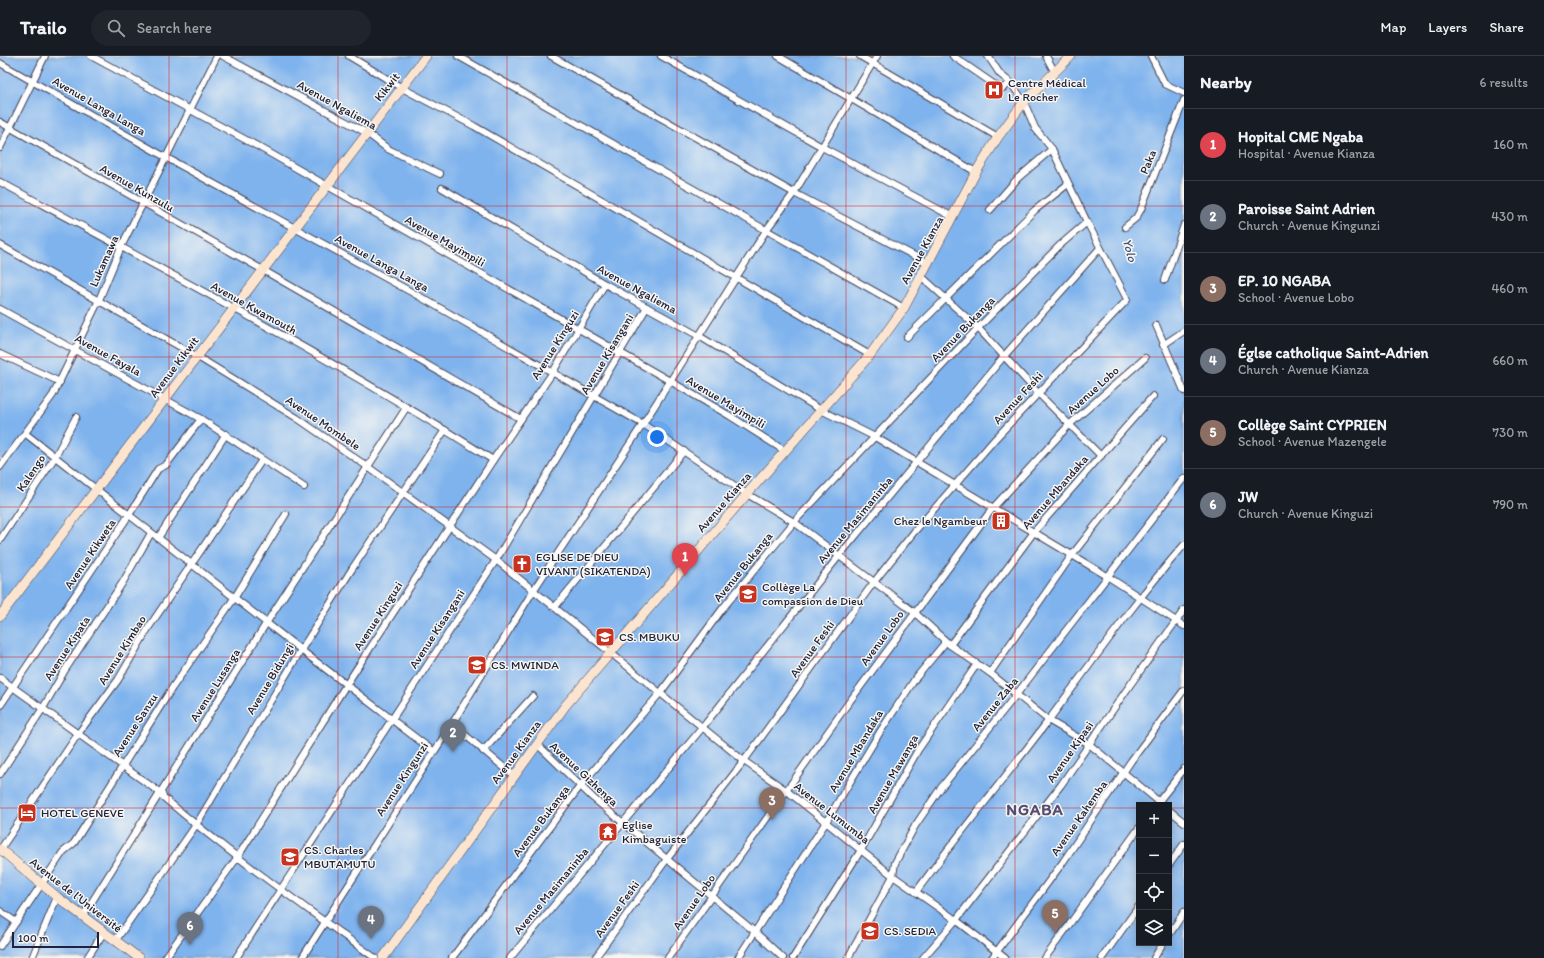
<!DOCTYPE html>
<html lang="en">
<head>
<meta charset="utf-8">
<style>
	:root { --surface:#171b24; --page:#20242c; --text:#f1f3f6; --muted:#9ea1a6; --line:#363941; --accent:#c8321e }
	body { margin:0; font-family:Itim,sans-serif; background:var(--page); color:var(--text) }
	.controls { position:absolute; right:12px; bottom:12px; display:grid; overflow:hidden; border-radius:0px; box-shadow:0 2px 10px #0003 }
	.controls button { width:36px; height:36px; display:grid; place-items:center; padding:0; border:0; border-bottom:1px solid var(--line); background:var(--surface); color:var(--text); font:20px sans-serif }
	.scale { position:absolute; left:12px; bottom:10px; width:87px; box-sizing:border-box; padding-left:4px; border:2px solid #22223b; border-top:0; font-size:11px; line-height:14px; white-space:nowrap; color:#22223b; -webkit-text-stroke:3px #f6f6f2; paint-order:stroke }
	.you { position:absolute; left:657px; top:381px; width:14px; height:14px; margin:-10px; border:3px solid #fff; border-radius:50%; background:#1a73e8; box-shadow:0 0 0 6px #1a73e833 }
	.badge { display:grid; place-items:center; width:26px; height:26px; border-radius:50%; background:var(--accent); color:#fff; font-size:13px; font-weight:700 }
	.pin { position:absolute; translate:-50% -33px; filter:drop-shadow(0 1px 2px #0008) }
	.pin::after { content:''; position:absolute; top:21px; width:14px; height:12px; background:inherit; clip-path:polygon(0 0,100% 0,50% 100%) }
	.list { margin:0; padding:0; list-style:none }
	h2 { display:flex; justify-content:space-between; align-items:center; height:52px; margin:0; padding:0 16px; font-size:17px }
	h2 small { font-size:13px; font-weight:400; color:var(--muted) }
	.list li { display:grid; grid-template-columns:26px 1fr auto; gap:12px; align-items:center; box-sizing:border-box; height:72px; padding:0 16px; border-top:1px solid var(--line) }
	.list b { display:block; font-size:15px; white-space:nowrap }
	.list p { margin:0; font-size:13px; white-space:nowrap; color:var(--muted) }
	.list em { font-size:13px; font-style:normal; color:var(--muted) }
	.icon { flex:none; width:22px; height:22px; fill:none; stroke:currentColor; stroke-width:2; stroke-linecap:round; stroke-linejoin:round }
	.map { position:relative; flex:none; width:1184px; height:902px; overflow:hidden }
	header { display:flex; align-items:center; gap:24px; box-sizing:border-box; height:56px; padding:0 20px; background:var(--surface); border-bottom:1px solid var(--line) }
	header strong { font-size:19px }
	nav { display:flex; gap:22px; margin-inline-start:auto; font-size:14px }
	.search { width:280px; height:36px; background:var(--page); display:flex; align-items:center; gap:10px; box-sizing:border-box; padding:0 14px; border-radius:22px; color:var(--muted); font-size:15px }
	main { display:flex }
	aside { flex:1; background:var(--surface) }
	.map>svg:first-child { display:block }
	.water { fill:#7fb3ed; stroke:#506a94; fill-rule:evenodd }
	.lines { fill:none; stroke-linecap:round; stroke-linejoin:round }
	.street-casing { stroke:#413e50; stroke-width:8 }
	.secondary-casing { stroke:#413e50; stroke-width:10 }
	.street { stroke:#fff; stroke-width:6 }
	.secondary { stroke:#fce5d0; stroke-width:9 }
	.grid { fill:none; stroke:#d62828; stroke-width:1; stroke-opacity:0.55 }
	.labels { text-anchor:middle; dominant-baseline:central; stroke-width:3; stroke-linejoin:round; paint-order:stroke }
	.poi-label { font-size:12px; fill:#22223b; stroke:#f6f6f2; text-anchor:start }
	.street-label { font-size:12px; fill:#22223b; stroke:#f6f6f2 }
	.water-label { font-size:13px; font-style:italic; fill:#435579; stroke:#f6f6f2 }
	.district-label { font-size:16px; font-weight:bold; letter-spacing:1px; fill:#554d73; stroke:#f6f6f2 }
</style>
</head>
<body>
<header>
<strong>Trailo</strong>
<div class="search"><svg class="icon" aria-label="search" viewBox="0 0 24 24"><circle cx="10" cy="10" r="6"/><path d="M15 15l6 6"/></svg>Search here</div>
<nav><a>Map</a><a>Layers</a><a>Share</a></nav>
</header>
<main>
<div class="map">
<svg width="1184" height="902" viewBox="0 0 1184 902">
	<rect width="100%" height="100%" fill="#f6f6f2"/>
	<filter id="ink" filterUnits="userSpaceOnUse"><feTurbulence type="fractalNoise" baseFrequency=".025" numOctaves="2"/><feDisplacementMap in="SourceGraphic" scale="8" xChannelSelector="R" yChannelSelector="G"/><feConvolveMatrix kernelMatrix="1 2 1 2 8 2 1 2 1" color-interpolation-filters="sRGB"/></filter>
	<filter id="wash" filterUnits="userSpaceOnUse"><feTurbulence type="fractalNoise" baseFrequency=".012" numOctaves="4" result="noise"/><feDisplacementMap in="SourceGraphic" scale="16" xChannelSelector="R" yChannelSelector="G"/><feGaussianBlur stdDeviation="0.9" result="paint"/><feColorMatrix in="noise" values="0 0 0 0 0 0 0 0 0 0 0 0 0 0 0 0 0 1.4 0 .05"/><feComposite in="paint" operator="in"/></filter>
	<g filter="url(#wash)">
		<rect width="100%" height="100%" fill="#f2e0c5"/>
		<!-- water -->
		<path class="water" d="M 0,0 L 1184,0 L 1184,902 L 0,902 ZM 1139,749 L 1169,749 L 1169,887 L 1139,887 Z"/>
	</g>
	<g filter="url(#ink)">
		<g class="lines">
			<defs>
				<g id="street">
					<path d="M 91,0 L 259,91 L 670,325 L 730,360 L 785,395"/>
					<path d="M 223,0 L 367,77 L 388,93 L 440,118"/>
					<path d="M 349,0 L 402,32 L 474,70 L 870,299"/>
					<path d="M 458,0 L 904,252"/>
					<path d="M 551,0 L 794,137 L 928,207"/>
					<path d="M 661,0 L 822,91 L 953,161"/>
					<path d="M 778,0 L 976,116"/>
					<path d="M 860,0 L 998,81"/>
					<path d="M 953,0 L 1001,33 L 1011,27"/>
					<path d="M 1046,0 L 1054,15"/>
					<path d="M 1151,0 L 1165,28 L 1184,37"/>
					<path d="M 0,7 L 167,102 L 424,243 L 643,368 L 747,438 L 794,466 L 914,556 L 950,589 L 990,617 L 1048,664 L 1089,688 L 1163,749"/>
					<path d="M 0,66 L 263,214 L 521,363"/>
					<path d="M 0,92 L 45,0"/>
					<path d="M 0,126 C 166,215 333,303 493,404"/>
					<path d="M 442,132 L 605,228 L 699,280 L 821,354 L 875,381 L 1107,520 L 1184,570"/>
					<path d="M 990,154 L 1018,122 L 1052,93"/>
					<path d="M 1125,171 L 1136,162 L 1141,153 L 1184,44"/>
					<path d="M 0,189 L 198,301 L 297,362 L 368,411 L 496,504 L 744,705 L 787,735 L 893,820 L 956,864 L 1005,902"/>
					<path d="M 921,220 L 978,272 L 1038,337 L 1101,400"/>
					<path d="M 1165,224 L 1184,169"/>
					<path d="M 0,253 L 201,363 L 304,431"/>
					<path d="M 1156,269 L 1184,335"/>
					<path d="M 907,281 L 1035,154 L 1068,128"/>
					<path d="M 1163,289 L 1184,275"/>
					<path d="M 0,298 L 60,326"/>
					<path d="M 26,378 L 301,594 L 433,695"/>
					<path d="M 0,411 L 53,339 L 99,244 L 121,191 L 217,0"/>
					<path d="M 158,482 L 226,378"/>
					<path d="M 0,484 L 55,401 L 76,361"/>
					<path d="M 555,551 L 684,395"/>
					<path d="M 950,589 L 1034,476 L 1153,340"/>
					<path d="M 990,617 L 1072,499 L 1163,383"/>
					<path d="M 0,622 L 162,738 L 163,741 C 231,799 303,850 375,902"/>
					<path d="M 0,650 L 129,459 L 158,413 L 166,409 L 201,363"/>
					<path d="M 452,668 L 513,719"/>
					<path d="M 537,688 L 593,742 L 755,876 L 783,902"/>
					<path d="M 483,695 L 533,640"/>
					<path d="M 0,718 L 43,652 L 65,614 L 123,526 L 151,477"/>
					<path d="M 1156,749 L 1184,713"/>
					<path d="M 1169,754 L 1184,766"/>
					<path d="M 0,794 L 78,678 L 118,624 L 149,571 L 262,404"/>
					<path d="M 1169,809 L 1184,788"/>
					<path d="M 916,836 C 959,777 1005,722 1048,665 C 1093,605 1135,545 1184,489"/>
					<path d="M 0,855 L 16,866"/>
					<path d="M 83,860 L 267,566 L 406,352"/>
					<path d="M 1169,879 L 1184,856"/>
					<path d="M 116,884 L 196,769 L 301,594 L 352,513 L 445,374"/>
					<path d="M 0,890 L 63,796 L 74,787 L 172,632 L 235,541 L 286,458"/>
					<path d="M 32,902 L 57,841"/>
					<path d="M 87,902 L 104,876"/>
					<path d="M 165,902 L 237,802 L 346,629 L 493,404 L 553,316 L 605,228"/>
					<path d="M 236,902 L 496,504 L 647,251"/>
					<path d="M 302,902 L 452,668 L 533,535 L 643,368 L 767,173 L 794,137 L 877,0"/>
					<path d="M 452,902 L 581,729 L 661,636 L 723,552 L 794,466 L 978,272 L 1059,190 L 1087,166"/>
					<path d="M 510,902 L 702,672 L 839,500 L 1004,300 L 1100,192"/>
					<path d="M 595,902 L 667,803 L 744,705 L 874,526 L 914,476 L 995,383 L 1127,244 L 1126,241 L 1087,166 L 1052,93 L 1035,72 L 1024,46 L 1011,27 L 1000,18 L 988,0"/>
					<path d="M 668,902 L 844,653 L 992,453 L 1069,369 L 1145,302"/>
					<path d="M 738,902 L 826,766 L 880,676 L 915,623 L 944,588 L 944,584"/>
					<path d="M 793,902 L 861,794 L 918,694 L 977,608"/>
					<path d="M 848,902 L 893,820 L 895,807 L 915,770 L 940,733 L 1016,639 L 1184,422"/>
					<path d="M 923,902 L 956,864 L 1061,729 L 1130,629 L 1184,554"/>
					<path d="M 992,902 L 1063,806 L 1131,705 L 1184,634"/>
					<path d="M 1045,902 L 1139,772"/>
					<path d="M 1102,902 L 1139,850"/>
					<path d="M 1154,902 L 1163,887"/>
				</g>
				<g id="secondary">
					<path d="M 0,560 L 426,0"/>
					<path d="M 0,793 L 57,841 L 139,902"/>
					<path d="M 383,902 L 565,650 L 747,438 L 870,299 L 904,252 L 976,116 L 998,81 L 1024,46 L 1071,0"/>
				</g>
			</defs>
			<!-- street casing -->
			<use href="#street" class="street-casing"/>
			<!-- secondary casing -->
			<use href="#secondary" class="secondary-casing"/>
			<!-- street -->
			<use href="#street" class="street"/>
			<!-- secondary -->
			<use href="#secondary" class="secondary"/>
		</g>
	</g>
	<!-- grid -->
	<path class="grid" d="M 169,0 L 169,902M 338,0 L 338,902M 507,0 L 507,902M 677,0 L 677,902M 846,0 L 846,902M 1015,0 L 1015,902M 0,150 L 1184,150M 0,301 L 1184,301M 0,451 L 1184,451M 0,601 L 1184,601M 0,752 L 1139,752M 1169,752 L 1184,752"/>
	<!-- icons -->
	<defs>
		<symbol id="hospital-square" viewBox="-11 -11 22 22"><rect x="-9" y="-9" width="18" height="18" rx="4" fill="#c8321e" stroke="#f6f6f2"/><path d="M-5-5h3v3.5h4V-5h3V5h-3V1.5h-4V5h-3Z" fill="#fff"/></symbol>
		<symbol id="building-square" viewBox="-11 -11 22 22"><rect x="-9" y="-9" width="18" height="18" rx="4" fill="#c8321e" stroke="#f6f6f2"/><path d="M-4-6H4V6H1V3H-1V6H-4ZM-2.5-4.3h1.7v1.8h-1.7ZM.8-4.3h1.7v1.8H.8ZM-2.5-1h1.7V.8h-1.7ZM.8-1h1.7V.8H.8Z" fill="#fff"/></symbol>
		<symbol id="church-square" viewBox="-11 -11 22 22"><rect x="-9" y="-9" width="18" height="18" rx="4" fill="#c8321e" stroke="#f6f6f2"/><path d="M-1.2-6h2.4v3.5h3.3v2.4h-3.3V6h-2.4V-.1h-3.3v-2.4h3.3Z" fill="#fff"/></symbol>
		<symbol id="school-square" viewBox="-11 -11 22 22"><rect x="-9" y="-9" width="18" height="18" rx="4" fill="#c8321e" stroke="#f6f6f2"/><path d="M0-5L7-2L0 1L-7-2ZM-4 1L0 2.5L4 1V4Q0 6-4 4Z" fill="#fff"/></symbol>
		<symbol id="hotel-square" viewBox="-11 -11 22 22"><rect x="-9" y="-9" width="18" height="18" rx="4" fill="#c8321e" stroke="#f6f6f2"/><path d="M-6-4.5h1.5V1H6V5H4.5V3h-9V5H-6ZM-4 0a1.8 1.8 0 1 1 3.6 0ZM.5 0V-2.5h3Q6-2.5 6 0Z" fill="#fff"/></symbol>
		<symbol id="temple-square" viewBox="-11 -11 22 22"><rect x="-9" y="-9" width="18" height="18" rx="4" fill="#c8321e" stroke="#f6f6f2"/><path d="M0-6L5-2H3V0L6.5 2.5H4V6H1.5V3h-3V6H-4V2.5H-6.5L-3 0V-2H-5Z" fill="#fff"/></symbol>
	</defs>
	<g fill-rule="evenodd">
		<use href="#hospital-square" x="983" y="23" width="22" height="22"/>
		<use href="#building-square" x="990" y="454" width="22" height="22"/>
		<use href="#church-square" x="511" y="497" width="22" height="22"/>
		<use href="#school-square" x="737" y="527" width="22" height="22"/>
		<use href="#school-square" x="594" y="570" width="22" height="22"/>
		<use href="#school-square" x="466" y="598" width="22" height="22"/>
		<use href="#hotel-square" x="16" y="746" width="22" height="22"/>
		<use href="#temple-square" x="597" y="765" width="22" height="22"/>
		<use href="#school-square" x="279" y="790" width="22" height="22"/>
		<use href="#school-square" x="859" y="864" width="22" height="22"/>
	</g>
	<g class="labels">
		<!-- poi labels -->
		<g class="poi-label">
			<text x="1008" y="27">Centre Médical<tspan x="1008" dy="14">Le Rocher</tspan></text>
			<text x="987" y="465" text-anchor="end">Chez le Ngambeur</text>
			<text x="536" y="501">EGLISE DE DIEU<tspan x="536" dy="14">VIVANT (SIKATENDA)</tspan></text>
			<text x="762" y="531">Collège La<tspan x="762" dy="14">compassion de Dieu</tspan></text>
			<text x="619" y="581">CS. MBUKU</text>
			<text x="491" y="609">CS. MWINDA</text>
			<text x="41" y="757">HOTEL GENEVE</text>
			<text x="622" y="769">Eglise<tspan x="622" dy="14">Kimbaguiste</tspan></text>
			<text x="304" y="794">CS. Charles<tspan x="304" dy="14">MBUTAMUTU</tspan></text>
			<text x="884" y="875">CS. SEDIA</text>
		</g>
		<!-- street labels -->
		<g class="street-label">
			<text transform="translate(387 31) rotate(-52)">Kikwit</text>
			<text transform="translate(337 49) rotate(29)">Avenue Ngaliema</text>
			<text transform="translate(99 50) rotate(30)">Avenue Langa Langa</text>
			<text transform="translate(1148 106) rotate(-68)">Paka</text>
			<text transform="translate(137 132) rotate(30)">Avenue Kunzulu</text>
			<text transform="translate(445 185) rotate(30)">Avenue Mayimpili</text>
			<text transform="translate(922 194) rotate(-61)">Avenue Kianza</text>
			<text transform="translate(104 205) rotate(-66)">Lukamawa</text>
			<text transform="translate(382 207) rotate(29)">Avenue Langa Langa</text>
			<text transform="translate(637 233) rotate(29)">Avenue Ngaliema</text>
			<text transform="translate(254 252) rotate(29)">Avenue Kwamouth</text>
			<text transform="translate(963 273) rotate(-46)">Avenue Bukanga</text>
			<text transform="translate(555 289) rotate(-58)">Avenue Kinguzi</text>
			<text transform="translate(607 298) rotate(-59)">Avenue Kisangani</text>
			<text transform="translate(108 299) rotate(29)">Avenue Fayala</text>
			<text transform="translate(174 311) rotate(-53)">Avenue Kikwit</text>
			<text transform="translate(1093 334) rotate(-42)">Avenue Lobo</text>
			<text transform="translate(1018 342) rotate(-47)">Avenue Feshi</text>
			<text transform="translate(726 346) rotate(31)">Avenue Mayimpili</text>
			<text transform="translate(323 367) rotate(34)">Avenue Mombele</text>
			<text transform="translate(31 417) rotate(-56)">Kalengo</text>
			<text transform="translate(1055 436) rotate(-49)">Avenue Mbandaka</text>
			<text transform="translate(724 446) rotate(-49)">Avenue Kianza</text>
			<text transform="translate(855 464) rotate(-50)">Avenue Masimaninba</text>
			<text transform="translate(90 498) rotate(-56)">Avenue Kikweta</text>
			<text transform="translate(743 511) rotate(-51)">Avenue Bukanga</text>
			<text transform="translate(378 560) rotate(-57)">Avenue Kinguzi</text>
			<text transform="translate(437 573) rotate(-57)">Avenue Kisangani</text>
			<text transform="translate(882 582) rotate(-54)">Avenue Lobo</text>
			<text transform="translate(67 592) rotate(-57)">Avenue Kipata</text>
			<text transform="translate(812 593) rotate(-54)">Avenue Feshi</text>
			<text transform="translate(122 594) rotate(-58)">Avenue Kimbao</text>
			<text transform="translate(270 623) rotate(-59)">Avenue Bidungi</text>
			<text transform="translate(215 629) rotate(-58)">Avenue Lusanga</text>
			<text transform="translate(995 648) rotate(-51)">Avenue Zaba</text>
			<text transform="translate(135 669) rotate(-57)">Avenue Sanzu</text>
			<text transform="translate(856 695) rotate(-59)">Avenue Mbandaka</text>
			<text transform="translate(516 696) rotate(-54)">Avenue Kianza</text>
			<text transform="translate(1070 696) rotate(-55)">Avenue Kipasi</text>
			<text transform="translate(584 718) rotate(43)">Avenue Gizhenga</text>
			<text transform="translate(893 718) rotate(-60)">Avenue Mawanga</text>
			<text transform="translate(402 723) rotate(-57)">Avenue Kingunzi</text>
			<text transform="translate(832 757) rotate(38)">Avenue Lumumba</text>
			<text transform="translate(1079 762) rotate(-55)">Avenue Kahemba</text>
			<text transform="translate(541 765) rotate(-53)">Avenue Bukanga</text>
			<text transform="translate(551 835) rotate(-50)">Avenue Masimaninba</text>
			<text transform="translate(76 839) rotate(38)">Avenue de l’Université</text>
			<text transform="translate(694 846) rotate(-55)">Avenue Lobo</text>
			<text transform="translate(617 853) rotate(-54)">Avenue Feshi</text>
		</g>
		<!-- water labels -->
		<g class="water-label">
			<text transform="translate(1130 194) rotate(74)">Yolo</text>
		</g>
		<!-- district labels -->
		<g class="district-label">
			<text x="1035" y="753">NGABA</text>
		</g>
	</g>
</svg>
<div class="controls">
<button>+</button>
<button>−</button>
<button><svg class="icon" aria-label="locate" viewBox="0 0 24 24"><circle cx="12" cy="12" r="6"/><path d="M12 2v4M12 18v4M2 12h4M18 12h4"/></svg></button>
<button><svg class="icon" aria-label="layers" viewBox="0 0 24 24"><path d="M12 4l9 5-9 5-9-5zM3 14l9 5 9-5"/></svg></button>
</div>
<div class="scale">100 m</div>
<div class="you"></div>
<div class="pin badge" style="left:685px;top:520px;background:#e0444e">1</div>
<div class="pin badge" style="left:453px;top:696px;background:#6b7280">2</div>
<div class="pin badge" style="left:772px;top:764px;background:#8d6e63">3</div>
<div class="pin badge" style="left:371px;top:883px;background:#6b7280">4</div>
<div class="pin badge" style="left:1055px;top:877px;background:#8d6e63">5</div>
<div class="pin badge" style="left:190px;top:889px;background:#6b7280">6</div>
</div>
<aside>
<h2>Nearby<small>6 results</small></h2>
<ul class="list">
<li><span class="badge" style="background:#e0444e">1</span><div><b>Hopital CME Ngaba</b><p>Hospital · Avenue Kianza</p></div><em>160 m</em></li>
<li><span class="badge" style="background:#6b7280">2</span><div><b>Paroisse Saint Adrien</b><p>Church · Avenue Kingunzi</p></div><em>430 m</em></li>
<li><span class="badge" style="background:#8d6e63">3</span><div><b>EP. 10 NGABA</b><p>School · Avenue Lobo</p></div><em>460 m</em></li>
<li><span class="badge" style="background:#6b7280">4</span><div><b>Églse catholique Saint-Adrien</b><p>Church · Avenue Kianza</p></div><em>660 m</em></li>
<li><span class="badge" style="background:#8d6e63">5</span><div><b>Collège Saint CYPRIEN</b><p>School · Avenue Mazengele</p></div><em>730 m</em></li>
<li><span class="badge" style="background:#6b7280">6</span><div><b>JW</b><p>Church · Avenue Kinguzi</p></div><em>790 m</em></li>
</ul>
</aside>
</main>
</body>
</html>
